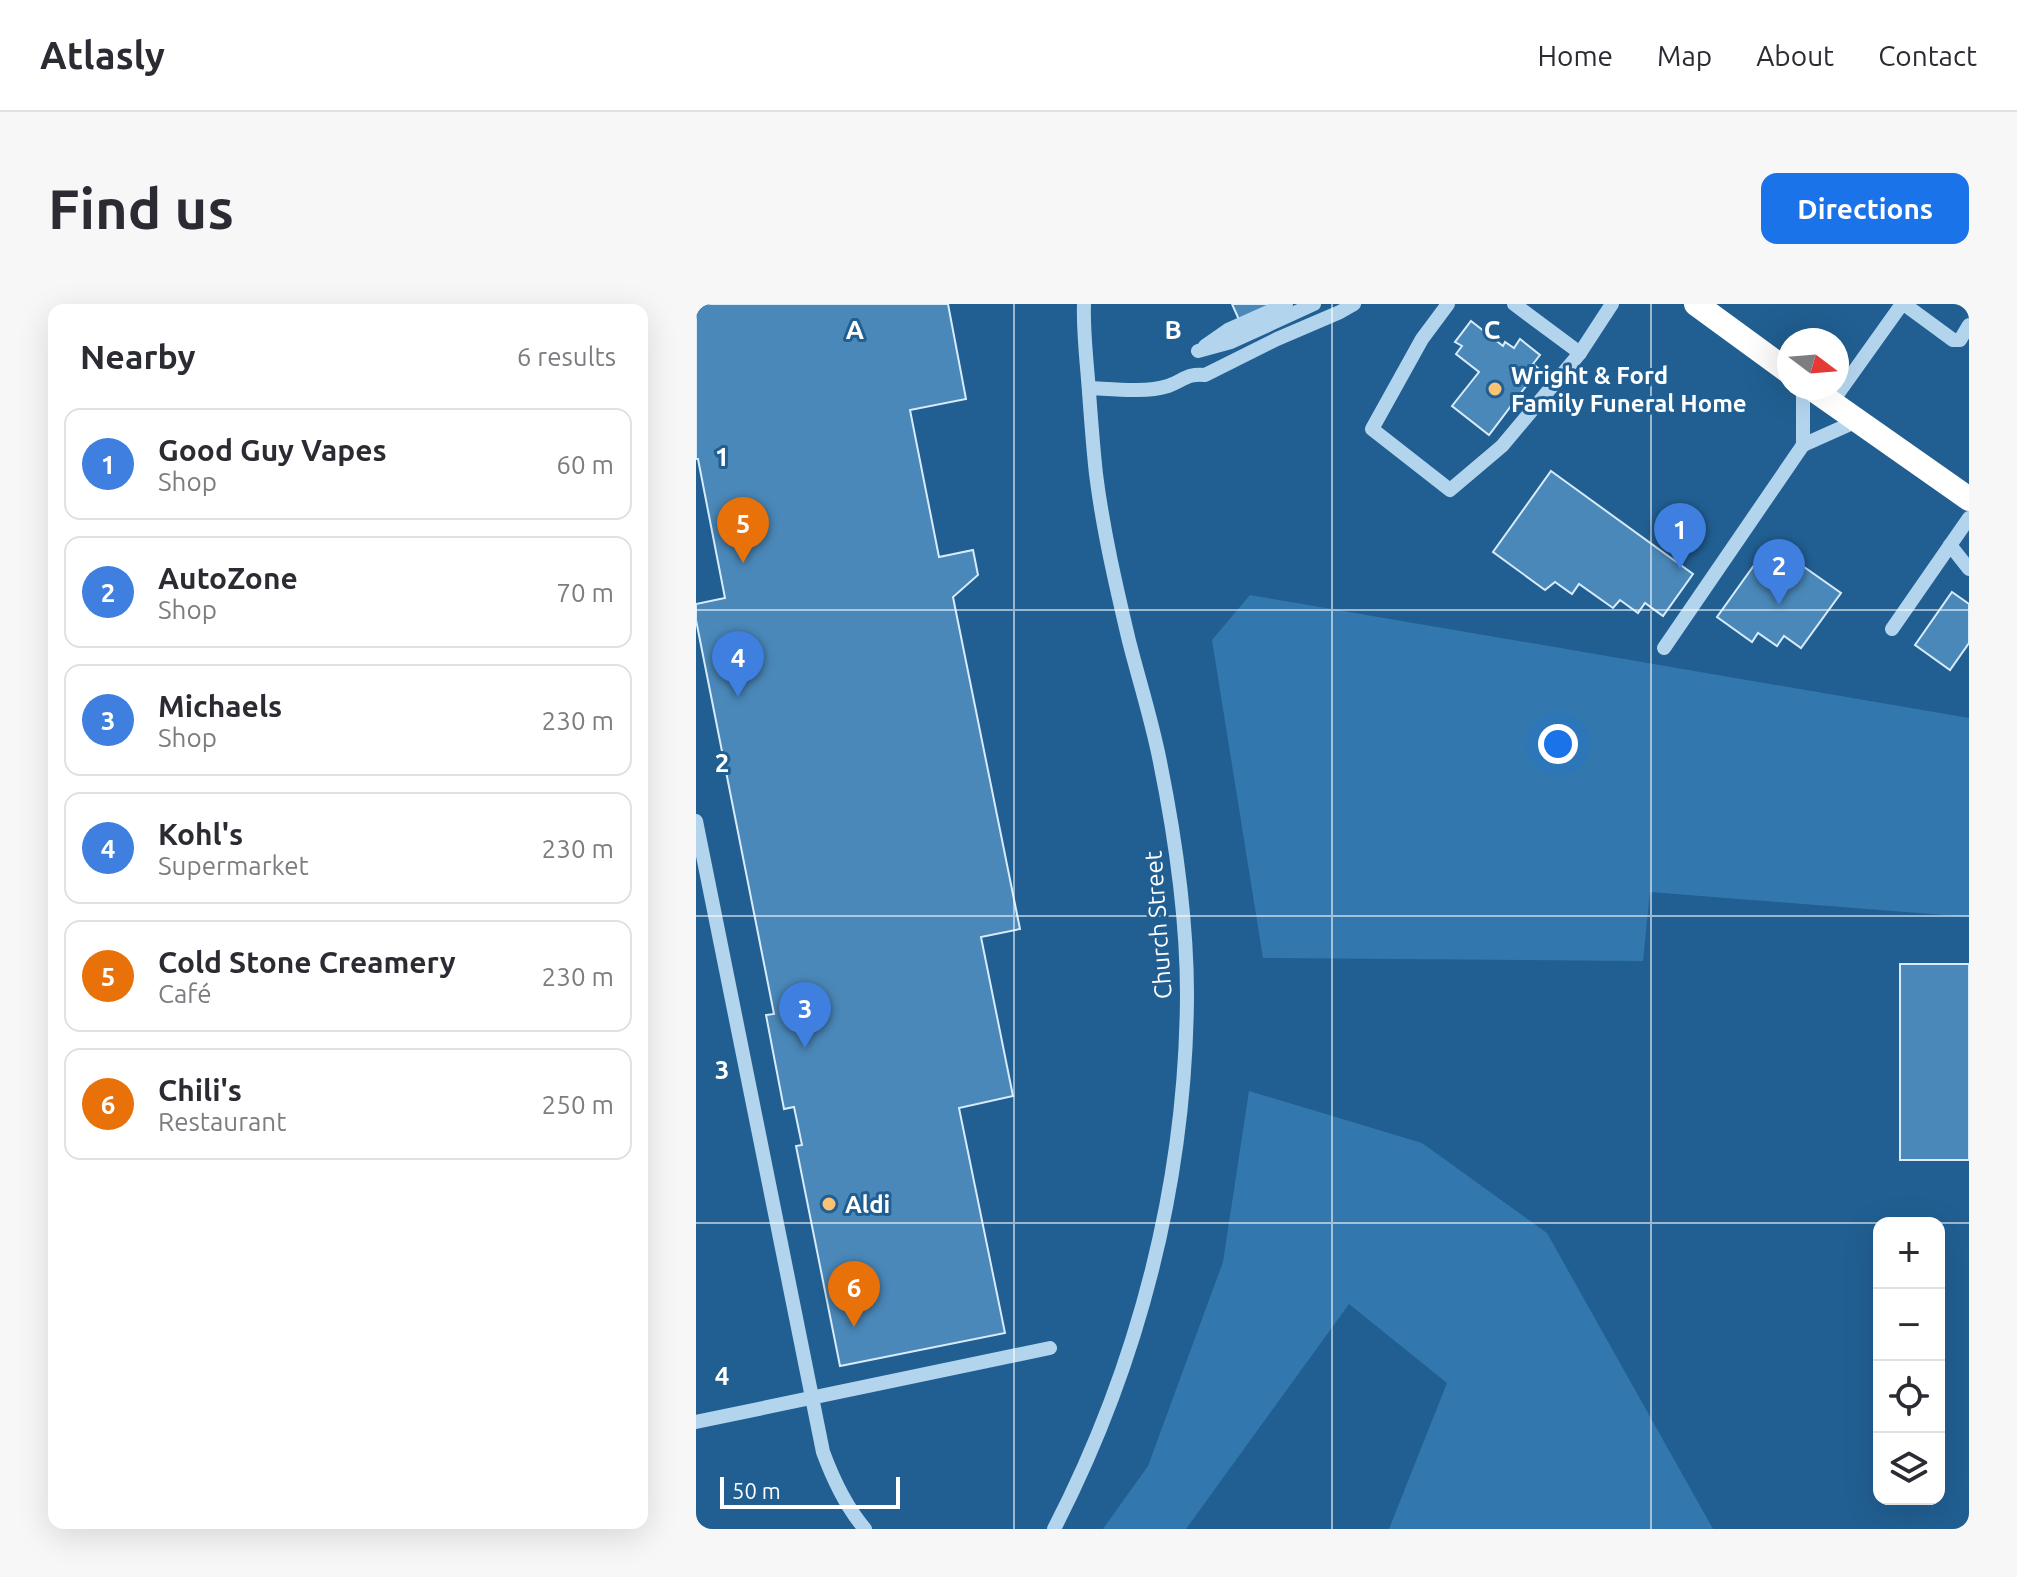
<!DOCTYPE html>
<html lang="en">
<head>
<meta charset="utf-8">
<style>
	:root { --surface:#fff; --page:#f7f7f7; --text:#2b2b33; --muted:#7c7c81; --line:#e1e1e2; --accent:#1a73e8 }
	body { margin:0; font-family:Ubuntu,sans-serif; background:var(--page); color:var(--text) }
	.controls { position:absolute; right:24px; bottom:24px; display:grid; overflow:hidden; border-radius:16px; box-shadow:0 8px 32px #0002 }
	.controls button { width:72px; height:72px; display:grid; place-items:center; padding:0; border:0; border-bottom:2px solid var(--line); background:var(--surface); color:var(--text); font:40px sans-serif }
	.compass { position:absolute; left:1081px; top:24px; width:72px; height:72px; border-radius:50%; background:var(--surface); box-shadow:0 8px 32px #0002; rotate:106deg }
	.scale { position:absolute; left:24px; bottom:20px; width:180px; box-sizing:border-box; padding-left:8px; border:4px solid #fff; border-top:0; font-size:22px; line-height:28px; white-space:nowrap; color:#fff; -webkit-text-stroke:6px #215f92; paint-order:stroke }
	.you { position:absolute; left:862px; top:440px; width:28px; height:28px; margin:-20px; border:6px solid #fff; border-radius:50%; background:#1a73e8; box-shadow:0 0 0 12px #1a73e833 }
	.badge { display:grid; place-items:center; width:52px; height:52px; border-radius:50%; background:var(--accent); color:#fff; font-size:26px; font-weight:700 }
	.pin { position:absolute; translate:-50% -66px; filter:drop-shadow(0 2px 4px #0008) }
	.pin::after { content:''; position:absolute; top:42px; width:28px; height:24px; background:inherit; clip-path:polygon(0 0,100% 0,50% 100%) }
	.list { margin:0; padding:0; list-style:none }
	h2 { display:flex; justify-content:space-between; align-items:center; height:104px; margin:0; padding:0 32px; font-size:34px }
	h2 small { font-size:26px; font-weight:400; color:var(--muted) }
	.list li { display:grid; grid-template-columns:52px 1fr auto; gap:24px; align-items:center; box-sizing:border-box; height:112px; margin:0 16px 16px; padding:0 16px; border:2px solid var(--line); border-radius:16px }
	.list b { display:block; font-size:30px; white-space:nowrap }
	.list p { margin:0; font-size:26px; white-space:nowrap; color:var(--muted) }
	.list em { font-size:26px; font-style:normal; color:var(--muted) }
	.icon { flex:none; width:44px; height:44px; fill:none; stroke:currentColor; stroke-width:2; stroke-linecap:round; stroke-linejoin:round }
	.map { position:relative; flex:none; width:1273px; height:1225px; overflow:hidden; border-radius:16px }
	header { display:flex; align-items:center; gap:48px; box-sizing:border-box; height:112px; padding:0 40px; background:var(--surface); border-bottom:2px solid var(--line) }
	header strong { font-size:38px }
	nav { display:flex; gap:44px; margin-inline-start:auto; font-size:28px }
	.intro { display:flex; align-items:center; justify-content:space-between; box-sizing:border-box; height:192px; padding:0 48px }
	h1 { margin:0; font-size:56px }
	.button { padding:20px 36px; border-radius:16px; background:var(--accent); color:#fff; font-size:28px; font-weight:700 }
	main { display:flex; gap:48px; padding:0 48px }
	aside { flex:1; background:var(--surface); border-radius:16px; box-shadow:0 8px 32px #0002 }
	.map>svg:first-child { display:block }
	.green { fill:#3278ae }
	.building { fill:#4a88b9; stroke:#d8ebfa; stroke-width:2 }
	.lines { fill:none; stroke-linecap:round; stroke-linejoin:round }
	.minor { stroke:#b3d4ed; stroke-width:14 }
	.highway { stroke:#fff; stroke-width:24 }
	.grid { fill:none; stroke:#fff; stroke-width:2; stroke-opacity:0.55 }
	.poi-dot { fill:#fac474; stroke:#215f92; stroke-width:3 }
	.labels { text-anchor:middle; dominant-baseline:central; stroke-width:6; stroke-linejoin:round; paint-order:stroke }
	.poi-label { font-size:24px; font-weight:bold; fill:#fff; stroke:#215f92; text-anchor:start }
	.street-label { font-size:24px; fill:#fff; stroke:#215f92 }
	.grid-label { font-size:26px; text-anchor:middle; font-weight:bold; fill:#fff; stroke:#215f92; stroke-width:6; stroke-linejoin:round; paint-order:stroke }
</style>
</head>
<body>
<header>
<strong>Atlasly</strong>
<nav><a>Home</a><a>Map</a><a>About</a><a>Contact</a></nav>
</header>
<div class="intro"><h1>Find us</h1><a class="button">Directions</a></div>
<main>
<aside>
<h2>Nearby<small>6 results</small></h2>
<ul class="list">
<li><span class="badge" style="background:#3f7fe0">1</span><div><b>Good Guy Vapes</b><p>Shop</p></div><em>60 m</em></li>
<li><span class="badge" style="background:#3f7fe0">2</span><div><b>AutoZone</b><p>Shop</p></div><em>70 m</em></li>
<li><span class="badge" style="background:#3f7fe0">3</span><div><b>Michaels</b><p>Shop</p></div><em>230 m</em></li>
<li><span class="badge" style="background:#3f7fe0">4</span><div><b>Kohl's</b><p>Supermarket</p></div><em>230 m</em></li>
<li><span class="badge" style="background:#e8710a">5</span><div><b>Cold Stone Creamery</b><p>Café</p></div><em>230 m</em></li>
<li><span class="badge" style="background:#e8710a">6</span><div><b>Chili's</b><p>Restaurant</p></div><em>250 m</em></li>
</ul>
</aside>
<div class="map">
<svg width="1273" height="1225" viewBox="0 0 1273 1225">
	<rect width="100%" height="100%" fill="#215f92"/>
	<!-- green -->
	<g class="green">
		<path d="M 554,291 L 1273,414 L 1273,613 L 954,588 L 947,657 L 567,654 L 516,336 Z"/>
		<path d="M 553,787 L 726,839 L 851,929 L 1017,1225 L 693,1225 L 751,1079 L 653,1000 L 490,1225 L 407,1225 L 452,1162 L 527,958 Z"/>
	</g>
	<!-- building -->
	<g class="building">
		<path d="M 0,0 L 252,0 L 270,95 L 214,106 L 243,253 L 277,246 L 282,271 L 257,293 L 324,625 L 285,633 L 317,792 L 263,804 L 309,1029 L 144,1062 L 100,842 L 106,841 L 98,803 L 88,805 L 70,711 L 78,710 L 0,316 L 0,300 L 29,294 L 2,155 L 0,155 Z"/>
		<path d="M 536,0 L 583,0 L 544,18 Z"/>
		<path d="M 775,17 L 807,42 L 809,38 L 818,44 L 824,35 L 844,51 L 837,60 L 843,65 L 793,131 L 756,102 L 783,68 L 760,50 L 766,42 L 759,38 Z"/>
		<path d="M 855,167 L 997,270 L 967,312 L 949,299 L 942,309 L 924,296 L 917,304 L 883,280 L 876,290 L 859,278 L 849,286 L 797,248 Z"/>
		<path d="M 1074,239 L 1145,289 L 1105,344 L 1088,332 L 1081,342 L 1062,329 L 1056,338 L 1021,313 Z"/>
		<path d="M 1256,288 L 1273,300 L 1273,339 L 1254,366 L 1219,341 Z"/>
		<rect x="1204" y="660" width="69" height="196"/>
	</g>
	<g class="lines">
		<!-- minor -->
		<g class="minor">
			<path d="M 752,0 L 726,35 L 676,125 L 754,186 L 806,142 L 884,49 L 916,0"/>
			<path d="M 818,0 L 884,49"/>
			<path d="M 1208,0 L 1257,36 L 1264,36 L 1273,21"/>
			<path d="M 509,42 L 532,26 L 590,0"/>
			<path d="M 502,47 L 535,38 L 618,0"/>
			<path d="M 393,84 C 416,85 450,89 472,82 C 487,77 491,69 509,71 L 581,35 L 644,8 L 658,0"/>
			<path d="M 1136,98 L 1206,0"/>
			<path d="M 1107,141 L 1163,116"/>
			<path d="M 1254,241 L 1273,265"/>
			<path d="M 1196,325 L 1273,214"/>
			<path d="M 968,344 L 1107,141 L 1107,84"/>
			<path d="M 0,517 L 127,1148 C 137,1175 150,1203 169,1225"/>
			<path d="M 0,1118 L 354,1044"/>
			<path d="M 358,1225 C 443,1060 490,877 491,691 C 491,611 479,531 463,453 C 455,414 443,376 433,337 C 420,282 407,226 400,170 C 397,143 395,115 393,88 C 391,59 387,29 388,0"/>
		</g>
		<!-- highway -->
		<g class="highway">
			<path d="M 1000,0 L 1093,68"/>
			<path d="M 1115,84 L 1273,195"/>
		</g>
	</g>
	<!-- grid -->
	<path class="grid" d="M 318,0 L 318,1225M 636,0 L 636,1225M 955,0 L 955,1225M 0,306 L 1273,306M 0,612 L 1273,612M 0,919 L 1273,919"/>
	<!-- markers -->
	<g class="poi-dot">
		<circle cx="799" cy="85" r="8"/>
		<circle cx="133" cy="900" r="8"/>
	</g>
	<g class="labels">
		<!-- poi labels -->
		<g class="poi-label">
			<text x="815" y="71">Wright &amp; Ford<tspan x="815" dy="28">Family Funeral Home</tspan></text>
			<text x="149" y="900">Aldi</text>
		</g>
		<!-- street labels -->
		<g class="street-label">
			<text transform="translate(462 621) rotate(-94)">Church Street</text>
		</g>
	</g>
	<g class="grid-label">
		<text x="159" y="35">A</text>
		<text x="477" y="35">B</text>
		<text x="796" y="35">C</text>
		<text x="26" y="162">1</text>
		<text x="26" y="468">2</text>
		<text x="26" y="775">3</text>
		<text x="26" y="1081">4</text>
	</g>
</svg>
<div class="controls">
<button>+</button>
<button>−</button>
<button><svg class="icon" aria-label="locate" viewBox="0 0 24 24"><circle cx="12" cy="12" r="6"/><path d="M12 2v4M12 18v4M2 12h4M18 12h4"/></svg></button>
<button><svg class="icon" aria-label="layers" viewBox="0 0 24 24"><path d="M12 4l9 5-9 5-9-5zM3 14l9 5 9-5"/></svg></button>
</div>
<svg class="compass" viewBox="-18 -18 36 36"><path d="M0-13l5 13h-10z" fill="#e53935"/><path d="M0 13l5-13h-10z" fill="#7c7c81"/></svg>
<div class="scale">50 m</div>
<div class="you"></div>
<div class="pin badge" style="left:984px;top:265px;background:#3f7fe0">1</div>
<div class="pin badge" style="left:1083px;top:301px;background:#3f7fe0">2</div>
<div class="pin badge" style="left:109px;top:744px;background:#3f7fe0">3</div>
<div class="pin badge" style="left:42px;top:393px;background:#3f7fe0">4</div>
<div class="pin badge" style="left:47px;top:259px;background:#e8710a">5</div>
<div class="pin badge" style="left:158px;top:1023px;background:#e8710a">6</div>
</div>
</main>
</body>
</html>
